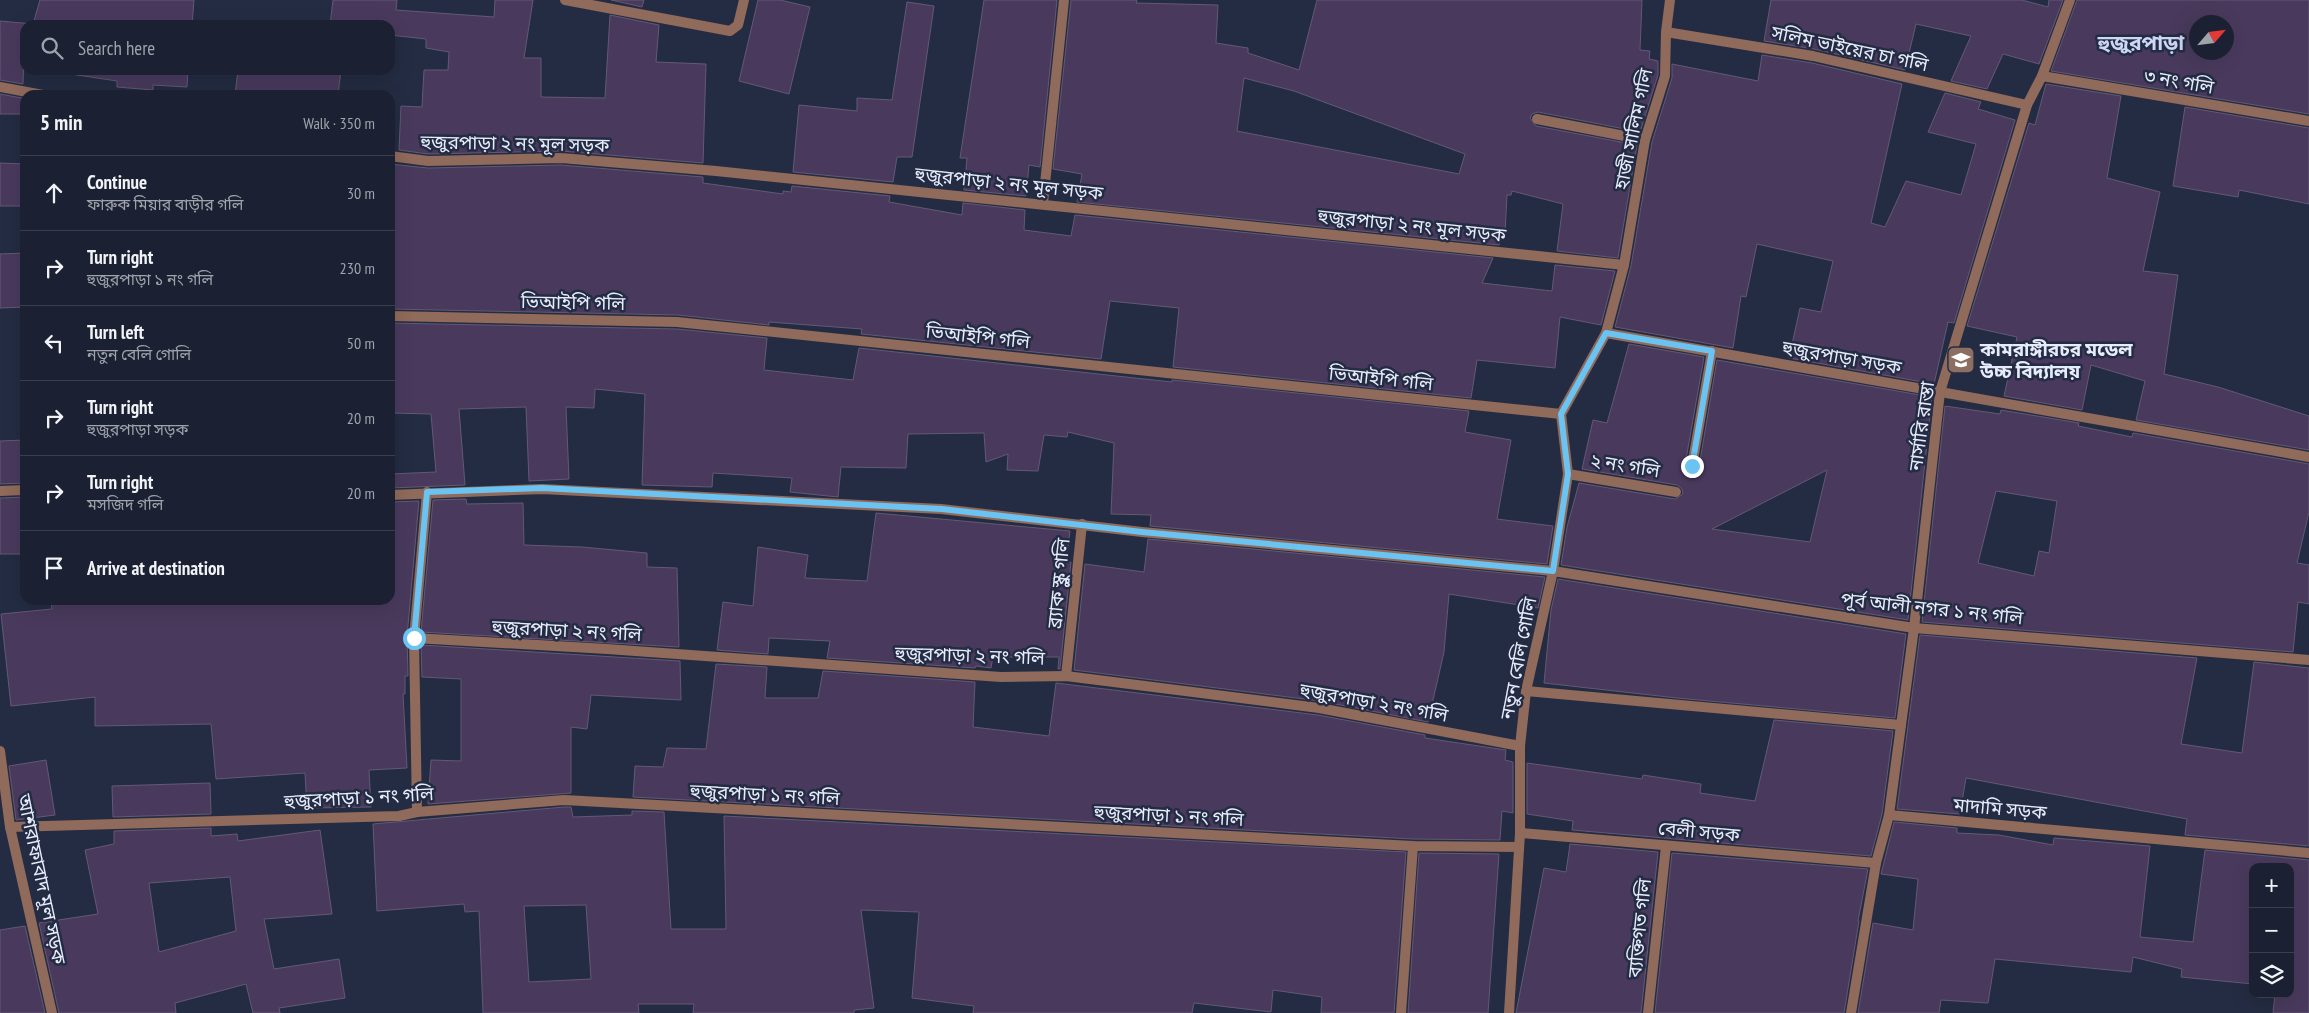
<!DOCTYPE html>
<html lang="en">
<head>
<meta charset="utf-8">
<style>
	:root { --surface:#1b2132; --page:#282e3e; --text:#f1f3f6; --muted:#a0a3ac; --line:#393e4d }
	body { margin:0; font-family:"PT Sans Narrow","Noto Sans Bengali",sans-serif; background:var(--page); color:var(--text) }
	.controls { position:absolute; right:15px; bottom:15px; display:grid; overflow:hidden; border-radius:10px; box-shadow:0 5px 20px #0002 }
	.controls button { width:45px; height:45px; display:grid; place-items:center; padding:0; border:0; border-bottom:1px solid var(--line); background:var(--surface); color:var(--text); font:25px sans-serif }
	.compass { position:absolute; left:2189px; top:15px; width:45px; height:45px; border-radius:50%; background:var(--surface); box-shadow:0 5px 20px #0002; rotate:62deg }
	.stop { position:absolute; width:15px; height:15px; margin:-11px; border:4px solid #6bc3f2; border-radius:50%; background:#fff }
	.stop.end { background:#6bc3f2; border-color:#fff; box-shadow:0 1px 5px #0008 }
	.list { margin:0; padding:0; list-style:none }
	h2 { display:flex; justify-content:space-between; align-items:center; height:65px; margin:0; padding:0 20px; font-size:21px }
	h2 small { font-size:16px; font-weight:400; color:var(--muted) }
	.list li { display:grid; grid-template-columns:32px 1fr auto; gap:15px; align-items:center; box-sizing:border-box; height:75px; padding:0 20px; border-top:1px solid var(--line) }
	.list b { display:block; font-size:19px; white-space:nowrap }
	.list p { margin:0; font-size:16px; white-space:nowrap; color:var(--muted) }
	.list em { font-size:16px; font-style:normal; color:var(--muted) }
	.icon { flex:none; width:28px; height:28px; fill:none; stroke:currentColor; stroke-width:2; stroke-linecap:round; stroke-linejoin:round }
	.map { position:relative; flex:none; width:2309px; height:1013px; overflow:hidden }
	.search { position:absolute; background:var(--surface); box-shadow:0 5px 20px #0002; left:20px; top:20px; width:375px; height:55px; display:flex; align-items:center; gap:12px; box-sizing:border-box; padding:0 18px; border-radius:15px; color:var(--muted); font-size:19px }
	.panel { position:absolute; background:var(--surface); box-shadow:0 5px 20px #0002; left:20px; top:90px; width:375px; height:515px; border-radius:15px }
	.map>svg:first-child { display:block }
	.building { fill:#493a5d; stroke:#635973; fill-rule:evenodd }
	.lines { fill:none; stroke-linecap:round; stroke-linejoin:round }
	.minor { stroke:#906a5a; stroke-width:10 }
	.tertiary { stroke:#906a5a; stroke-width:10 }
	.route { stroke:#6bc3f2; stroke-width:6 }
	.labels { text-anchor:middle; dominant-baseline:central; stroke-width:5; stroke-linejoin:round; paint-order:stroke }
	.street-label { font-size:19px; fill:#e6ecfc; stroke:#242c43 }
	.poi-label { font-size:19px; font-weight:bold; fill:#e6ecfc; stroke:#242c43; text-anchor:start }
	.quarter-label { font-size:21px; font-weight:bold; fill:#cbd7f5; stroke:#242c43 }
</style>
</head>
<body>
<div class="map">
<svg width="2309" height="1013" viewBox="0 0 2309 1013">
	<rect width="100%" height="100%" fill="#242c43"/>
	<!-- building -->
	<g class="building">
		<path d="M 40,0 L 194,0 L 192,25 L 25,25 L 23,84 L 0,80 L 0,21 L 33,24 Z"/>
		<path d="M 333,0 L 397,0 L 396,10 L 494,17 L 495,0 L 533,0 L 524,58 L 541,58 L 541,97 L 605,98 L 610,15 L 659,25 L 656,62 L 706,64 L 703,163 L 561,151 L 428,154 L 399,150 L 401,106 L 422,107 L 424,70 L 448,70 L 449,52 L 426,48 L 426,39 L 390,35 L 390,25 L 330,25 Z"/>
		<path d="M 611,0 L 644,0 L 642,7 Z"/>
		<path d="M 758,0 L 780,0 L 810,7 L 789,94 L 739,81 Z"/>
		<path d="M 984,0 L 1057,0 L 1040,167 L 1029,165 L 1026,196 L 964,190 L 967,158 L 960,158 Z"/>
		<path d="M 1071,0 L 1137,0 L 1136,3 L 1218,5 L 1216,43 L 1248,48 L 1248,53 L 1299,70 L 1317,0 L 1642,0 L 1640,50 L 1650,51 L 1649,59 L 1658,61 L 1658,75 L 1640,132 L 1538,112 L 1532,114 L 1530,118 L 1536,126 L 1637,145 L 1618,258 L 1557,251 L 1563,204 L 1512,191 L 1511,195 L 1507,195 L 1505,233 L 1499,245 L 1077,202 L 1082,174 L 1053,169 ZM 1244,78 L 1294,91 L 1465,154 L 1459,174 L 1237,131 Z"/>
		<path d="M 1771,0 L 2022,0 L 2048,7 L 2049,0 L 2063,0 L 2039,64 L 2003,54 L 1987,89 L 1951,81 L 1971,36 L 1916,24 L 1905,70 L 1814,49 L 1764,41 Z"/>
		<path d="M 2077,0 L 2309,0 L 2309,114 L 2051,71 ZM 2196,22 L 2226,22 L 2226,52 L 2196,52 Z"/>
		<path d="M 907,2 L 934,6 L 912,157 L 897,157 L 893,182 L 793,172 L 799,105 L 857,111 L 857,98 L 892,100 Z"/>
		<path d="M 1762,55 L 1812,63 L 1902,84 L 1871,223 L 1885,227 L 1906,181 L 1961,195 L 1976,144 L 1928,132 L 1945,93 L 1981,102 L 1978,109 L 2015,120 L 1954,323 L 1948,322 L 1934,384 L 1789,358 L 1800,308 L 1821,312 L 1833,261 L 1757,244 L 1746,297 L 1741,296 L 1733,348 L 1615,327 L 1631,266 L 1652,142 L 1672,78 L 1672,64 L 1758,81 Z"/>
		<path d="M 44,70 L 188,70 L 187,87 L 153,85 L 153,90 L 117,87 L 117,81 Z"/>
		<path d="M 238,70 L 341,70 L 338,95 L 235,95 Z"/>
		<path d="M 2046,84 L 2121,96 L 2107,178 L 2160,192 L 2143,271 L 2178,275 L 2164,374 L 2218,387 L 2309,416 L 2309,450 L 2136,420 L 2145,381 L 2091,365 L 2082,410 L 2004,396 L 2017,337 L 1967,326 L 2029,123 L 2035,125 Z"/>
		<path d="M 0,94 L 22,98 L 21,114 L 0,114 Z"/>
		<path d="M 2185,107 L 2309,128 L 2309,204 L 2239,190 L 2238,197 L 2173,186 Z"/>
		<path d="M 0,163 L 25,164 L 25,206 L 0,206 Z"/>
		<path d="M 390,164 L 428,168 L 561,165 L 703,177 L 703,183 L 783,194 L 783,191 L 791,192 L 792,186 L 890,196 L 889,202 L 962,215 L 963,203 L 1025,210 L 1024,230 L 1071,236 L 1075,215 L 1493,258 L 1482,283 L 1552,291 L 1555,265 L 1615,271 L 1601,325 L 1560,317 L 1555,368 L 1477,360 L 1471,398 L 1173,367 L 1179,308 L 1110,301 L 1101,359 L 861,334 L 862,329 L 769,322 L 769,325 L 678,315 L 390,309 Z"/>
		<path d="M 25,253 L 25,307 L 0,308 L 0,254 Z"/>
		<path d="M 390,323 L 677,329 L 767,338 L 764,370 L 853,380 L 859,348 L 1172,382 L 1172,380 L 1469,411 L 1465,432 L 1511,440 L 1497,519 L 1553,526 L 1547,564 L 1150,526 L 1151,515 L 1111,514 L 1114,443 L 1068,432 L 1067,437 L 1044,435 L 1038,471 L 1007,470 L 1008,454 L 986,462 L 984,433 L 908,434 L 906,468 L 841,467 L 838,497 L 790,492 L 792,478 L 713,473 L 712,487 L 642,485 L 645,394 L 595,389 L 594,408 L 566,407 L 569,479 L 529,481 L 526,407 L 459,409 L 465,485 L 390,488 L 390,474 L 436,472 L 431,414 L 390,413 Z"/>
		<path d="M 1629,344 L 1704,357 L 1685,465 L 1690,473 L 1695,472 L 1699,467 L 1717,360 L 1932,397 L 1908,620 L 1561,565 L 1567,527 L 1579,483 L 1675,499 L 1683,494 L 1682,489 L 1677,485 L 1582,469 L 1593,420 L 1607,423 ZM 1827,470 L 1810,542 L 1712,529 Z"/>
		<path d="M 1945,406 L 2000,414 L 2001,410 L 2079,423 L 2078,426 L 2132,437 L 2133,433 L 2309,464 L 2309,512 L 2297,563 L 2309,565 L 2309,604 L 2298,602 L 2293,652 L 1922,622 ZM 1996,491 L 2057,501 L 2049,553 L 2039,551 L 2034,576 L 1978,563 Z"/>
		<path d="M 25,440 L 25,483 L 0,484 L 0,441 Z"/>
		<path d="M 25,497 L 25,554 L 0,554 L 0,498 Z"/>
		<path d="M 466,499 L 467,504 L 523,503 L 524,545 L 582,547 L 647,553 L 647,567 L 677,568 L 679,647 L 421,632 L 433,500 Z"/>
		<path d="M 419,501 L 407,637 L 408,676 L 405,676 L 405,694 L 403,694 L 407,768 L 369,770 L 371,807 L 307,808 L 305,773 L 216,779 L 211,724 L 95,726 L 95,697 L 11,706 L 1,614 L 52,609 L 51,600 L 390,600 L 390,502 Z"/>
		<path d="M 876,513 L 1070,531 L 1066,562 L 1071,562 L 1060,669 L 1058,669 L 1059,657 L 993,657 L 991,668 L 976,666 L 975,668 L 827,658 L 830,641 L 769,638 L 768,654 L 717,650 L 723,602 L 753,606 L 758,547 L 808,555 L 805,578 L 867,581 Z"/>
		<path d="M 1148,539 L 1545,577 L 1538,608 L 1449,594 L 1444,652 L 1428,722 L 1320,701 L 1074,670 L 1085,564 L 1144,572 Z"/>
		<path d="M 1558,579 L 1906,634 L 1895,718 L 1677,698 L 1544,683 L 1551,610 Z"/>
		<path d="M 1920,635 L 2197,658 L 2181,744 L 2242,753 L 2254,662 L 2309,668 L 2309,846 L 2185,835 L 2187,819 L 1966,778 L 1960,814 L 1897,809 Z"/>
		<path d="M 421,645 L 680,661 L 681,700 L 591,695 L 587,729 L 571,727 L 571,793 L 428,804 L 431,760 L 461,761 L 461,679 L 422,677 Z"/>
		<path d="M 716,664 L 767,667 L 765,698 L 818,698 L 823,671 L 975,682 L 973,727 L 1049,736 L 1056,683 L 1318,715 L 1425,735 L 1425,738 L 1506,750 L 1505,760 L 1513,762 L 1513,813 L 1502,811 L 1500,840 L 1413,839 L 633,797 L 635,766 L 663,767 L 667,748 L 706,749 Z"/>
		<path d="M 1774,720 L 1893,731 L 1882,814 L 1871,856 L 1572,830 L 1573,821 L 1527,814 L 1527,763 L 1642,779 L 1643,775 L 1701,784 L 1700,793 L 1755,801 Z"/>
		<path d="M 46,760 L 55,815 L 16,820 L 9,766 Z"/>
		<path d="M 210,783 L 211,814 L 113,817 L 112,786 Z"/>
		<path d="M 564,807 L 571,807 L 573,817 L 632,815 L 632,811 L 664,812 L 671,929 L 726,929 L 724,816 L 1406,852 L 1394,1013 L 1321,1013 L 1322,997 L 1273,990 L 1271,1012 L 1194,1003 L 1192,1013 L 973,1013 L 974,1006 L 912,998 L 919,912 L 861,910 L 874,1008 L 854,1010 L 854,1013 L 693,1013 L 694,1004 L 638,1004 L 639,1013 L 483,1013 L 479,911 L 465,912 L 464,904 L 377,911 L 373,824 ZM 586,905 L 591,979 L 529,982 L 524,906 Z"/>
		<path d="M 1894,822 L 1957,828 L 1957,833 L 1999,835 L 2053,845 L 2054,838 L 2150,846 L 2140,937 L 2193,942 L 2205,850 L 2309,860 L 2309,1013 L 2273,1013 L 2275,994 L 2290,994 L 2290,867 L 2253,867 L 2253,984 L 2181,977 L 2182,969 L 2133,957 L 2131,972 L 1995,959 L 1988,1003 L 1941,1000 L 1939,1013 L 1858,1013 L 1873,923 L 1913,930 L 1918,879 L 1881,874 Z"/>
		<path d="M 211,828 L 211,836 L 237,834 L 238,841 L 320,830 L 332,914 L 264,919 L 274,969 L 339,959 L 345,998 L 279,1008 L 280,1013 L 253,1013 L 246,984 L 175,1003 L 176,1013 L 59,1013 L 39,923 L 98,914 L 85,850 L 114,844 L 114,831 ZM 230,877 L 236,931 L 159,952 L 149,883 Z"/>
		<path d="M 1570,844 L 1658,852 L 1641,1013 L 1516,1013 L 1544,868 L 1566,872 Z"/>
		<path d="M 1419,853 L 1499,854 L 1488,1013 L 1408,1013 Z"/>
		<path d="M 1672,853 L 1868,869 L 1858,921 L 1859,921 L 1844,1013 L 1655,1013 Z"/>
		<path d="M 25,926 L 45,1013 L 0,1013 L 0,930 Z"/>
	</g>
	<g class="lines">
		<!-- minor -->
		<g class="minor">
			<path d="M 565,0 L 730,31 L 738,25 L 744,0"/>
			<path d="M 1666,32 L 1813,56 L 2027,105"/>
			<path d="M 2042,76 L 2309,121"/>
			<path d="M 0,87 L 43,95"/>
			<path d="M 1537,119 L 1645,140"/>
			<path d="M 390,156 L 428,161 L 561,158 L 716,171 L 1624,265"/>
			<path d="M 1043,203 L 1064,0"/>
			<path d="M 390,316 L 677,322 L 1561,414"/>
			<path d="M 1606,333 L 2309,457"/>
			<path d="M 1692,466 L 1712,351"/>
			<path d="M 1568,474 L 1676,492"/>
			<path d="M 0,491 L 25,490"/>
			<path d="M 390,495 L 542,489 L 941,509 L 1142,532 L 1553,571 L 1914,628 L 2309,660"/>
			<path d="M 414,638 L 607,649 L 1001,677 L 1066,676 L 1319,708 L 1520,746"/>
			<path d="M 1066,676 L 1082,524"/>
			<path d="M 1526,691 L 1901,725"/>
			<path d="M 417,812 L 414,638 L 427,492"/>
			<path d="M 1889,815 L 2309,853"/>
			<path d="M 10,827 L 399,816 L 417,812 L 564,800 L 1413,846 L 1518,847"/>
			<path d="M 1520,833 L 1876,863"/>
			<path d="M 1401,1013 L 1413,846"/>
			<path d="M 1509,1013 L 1520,833 L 1520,746 L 1526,691 L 1553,571 L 1568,474 L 1561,414 L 1606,333 L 1624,265 L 1645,140 L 1665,76 L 1666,32 L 1670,0"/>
			<path d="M 1648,1013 L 1666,846"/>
			<path d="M 1851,1013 L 1876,863 L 1889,815 L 1914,628 L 1940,392 L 2027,105 L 2042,76 L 2070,0"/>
		</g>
		<!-- tertiary -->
		<path class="tertiary" d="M 0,751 L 10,827 L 52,1013"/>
	</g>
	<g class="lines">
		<!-- route -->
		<path class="route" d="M 414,638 L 427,492 L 542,488 L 942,509 L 1142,532 L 1553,571 L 1568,474 L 1561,414 L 1606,333 L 1712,351 L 1692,466"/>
	</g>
	<!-- icons -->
	<defs>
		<symbol id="school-square" viewBox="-11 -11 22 22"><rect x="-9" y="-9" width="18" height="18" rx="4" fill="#8d6e63" stroke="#242c43"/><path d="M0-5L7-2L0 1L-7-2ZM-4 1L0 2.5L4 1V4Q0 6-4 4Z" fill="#fff"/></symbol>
	</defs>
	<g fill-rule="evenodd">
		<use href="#school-square" x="1945" y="344" width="32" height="32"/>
	</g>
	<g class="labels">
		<!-- street labels -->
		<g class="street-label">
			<text transform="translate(1850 48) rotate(12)">সলিম ভাইয়ের চা গলি</text>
			<text transform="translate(2179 81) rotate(10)">৩ নং গলি</text>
			<text transform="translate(1633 129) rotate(-78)">হাজী সালিম গলি</text>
			<text transform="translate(515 143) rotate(1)">হুজুরপাড়া ২ নং মূল সড়ক</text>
			<text transform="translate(1009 183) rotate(6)">হুজুরপাড়া ২ নং মূল সড়ক</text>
			<text transform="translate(1412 225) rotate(6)">হুজুরপাড়া ২ নং মূল সড়ক</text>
			<text transform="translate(573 302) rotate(1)">ভিআইপি গলি</text>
			<text transform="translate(978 336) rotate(6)">ভিআইপি গলি</text>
			<text transform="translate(1842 357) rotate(10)">হুজুরপাড়া সড়ক</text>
			<text transform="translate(1381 378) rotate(6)">ভিআইপি গলি</text>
			<text transform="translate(1921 426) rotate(-82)">নার্সারি রাস্তা</text>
			<text transform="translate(1625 465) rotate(9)">২ নং গলি</text>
			<text transform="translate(1058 583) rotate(-84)">ব্র্যাক স্কুল গলি</text>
			<text transform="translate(1932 608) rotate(6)">পূর্ব আলী নগর ১ নং গলি</text>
			<text transform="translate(567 630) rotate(3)">হুজুরপাড়া ২ নং গলি</text>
			<text transform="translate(970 655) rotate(2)">হুজুরপাড়া ২ নং গলি</text>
			<text transform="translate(1518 658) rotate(-79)">নতুন বেলি গোলি</text>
			<text transform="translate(1374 702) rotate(10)">হুজুরপাড়া ২ নং গলি</text>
			<text transform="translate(765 794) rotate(3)">হুজুরপাড়া ১ নং গলি</text>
			<text transform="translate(359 797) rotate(-3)">হুজুরপাড়া ১ নং গলি</text>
			<text transform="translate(2000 808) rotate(5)">মাদামি সড়ক</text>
			<text transform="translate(1169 815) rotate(3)">হুজুরপাড়া ১ নং গলি</text>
			<text transform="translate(1699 831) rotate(5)">বেলী সড়ক</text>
			<text transform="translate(42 879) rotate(78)">আশরাফাবাদ মূল সড়ক</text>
			<text transform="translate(1639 928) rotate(-84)">ব্যক্তিগত গলি</text>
		</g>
		<!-- poi labels -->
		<g class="poi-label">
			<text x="1980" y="349">কামরাঙ্গীরচর মডেল<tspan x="1980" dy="22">উচ্চ বিদ্যালয়</tspan></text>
		</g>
		<!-- quarter labels -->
		<g class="quarter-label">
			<text x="2141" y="42">হুজুরপাড়া</text>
		</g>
	</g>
</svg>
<div class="controls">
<button>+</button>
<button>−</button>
<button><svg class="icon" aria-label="layers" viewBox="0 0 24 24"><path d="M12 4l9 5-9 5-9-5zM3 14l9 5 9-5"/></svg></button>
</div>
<svg class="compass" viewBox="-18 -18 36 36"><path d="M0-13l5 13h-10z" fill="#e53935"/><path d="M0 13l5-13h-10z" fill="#a0a3ac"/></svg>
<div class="stop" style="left:414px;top:638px"></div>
<div class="stop end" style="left:1692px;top:466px"></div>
<div class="search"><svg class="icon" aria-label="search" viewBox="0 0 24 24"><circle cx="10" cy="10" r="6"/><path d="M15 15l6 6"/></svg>Search here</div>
<section class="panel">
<h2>5 min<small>Walk · 350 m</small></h2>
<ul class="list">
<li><svg class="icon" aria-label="ahead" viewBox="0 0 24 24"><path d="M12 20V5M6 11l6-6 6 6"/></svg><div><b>Continue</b><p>ফারুক মিয়ার বাড়ীর গলি</p></div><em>30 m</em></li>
<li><svg class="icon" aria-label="right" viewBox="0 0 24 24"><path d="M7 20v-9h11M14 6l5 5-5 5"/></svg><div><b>Turn right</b><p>হুজুরপাড়া ১ নং গলি</p></div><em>230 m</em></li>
<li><svg class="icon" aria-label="left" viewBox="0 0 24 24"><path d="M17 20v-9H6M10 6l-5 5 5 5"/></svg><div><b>Turn left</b><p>নতুন বেলি গোলি</p></div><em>50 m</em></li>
<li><svg class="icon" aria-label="right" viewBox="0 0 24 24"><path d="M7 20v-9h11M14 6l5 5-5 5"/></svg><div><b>Turn right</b><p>হুজুরপাড়া সড়ক</p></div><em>20 m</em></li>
<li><svg class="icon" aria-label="right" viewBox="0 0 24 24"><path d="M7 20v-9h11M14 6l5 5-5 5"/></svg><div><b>Turn right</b><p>মসজিদ গলি</p></div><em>20 m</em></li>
<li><svg class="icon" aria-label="arrive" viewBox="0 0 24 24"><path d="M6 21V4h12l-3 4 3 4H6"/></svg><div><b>Arrive at destination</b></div></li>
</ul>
</section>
</div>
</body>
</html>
